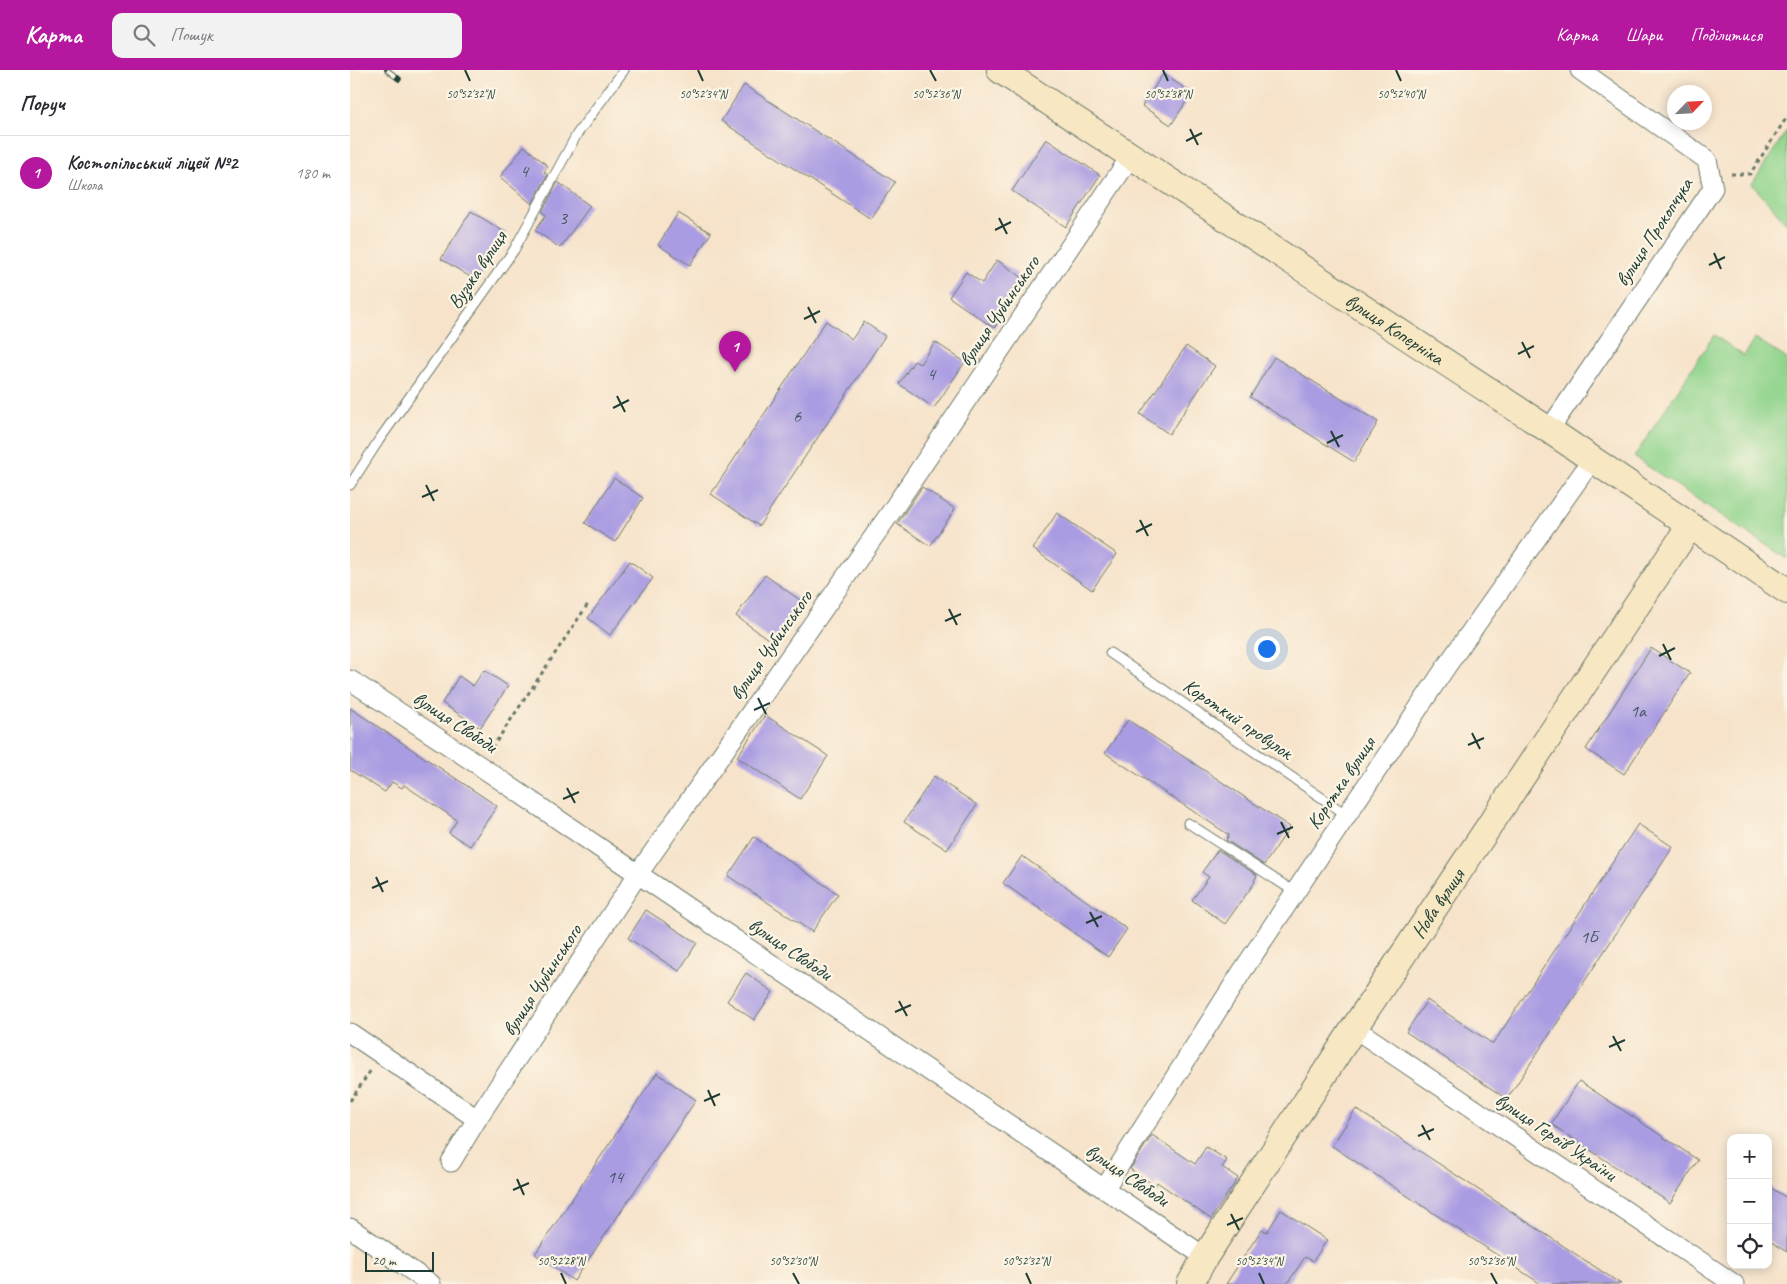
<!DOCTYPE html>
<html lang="uk">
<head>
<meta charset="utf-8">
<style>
	:root { --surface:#fff; --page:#f2f2f3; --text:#2b2b33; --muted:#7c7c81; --line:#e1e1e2; --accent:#b5179e }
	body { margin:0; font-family:Caveat,sans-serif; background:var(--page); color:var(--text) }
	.controls { position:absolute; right:15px; bottom:15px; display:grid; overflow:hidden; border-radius:10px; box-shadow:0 2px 12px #0003 }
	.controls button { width:45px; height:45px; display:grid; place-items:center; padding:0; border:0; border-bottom:1px solid var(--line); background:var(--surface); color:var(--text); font:25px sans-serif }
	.compass { position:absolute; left:1317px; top:15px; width:45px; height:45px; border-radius:50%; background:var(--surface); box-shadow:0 2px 12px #0003; rotate:65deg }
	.scale { position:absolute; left:15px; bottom:12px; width:69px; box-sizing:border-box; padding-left:5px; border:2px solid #1f3d34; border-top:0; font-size:14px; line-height:18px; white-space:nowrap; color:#1f3d34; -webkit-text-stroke:4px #fcf5e5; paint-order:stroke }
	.you { position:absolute; left:916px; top:578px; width:18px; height:18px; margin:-12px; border:4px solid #fff; border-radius:50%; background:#1a73e8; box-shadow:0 0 0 8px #1a73e833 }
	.badge { display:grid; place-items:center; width:32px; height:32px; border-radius:50%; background:var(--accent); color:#fff; font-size:16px; font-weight:700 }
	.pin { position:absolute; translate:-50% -41px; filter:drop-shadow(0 1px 2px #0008) }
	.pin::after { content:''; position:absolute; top:26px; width:18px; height:15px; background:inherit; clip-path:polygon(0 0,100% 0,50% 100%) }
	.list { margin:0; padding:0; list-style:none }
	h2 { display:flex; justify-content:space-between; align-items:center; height:65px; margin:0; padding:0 20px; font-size:21px }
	h2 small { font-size:16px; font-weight:400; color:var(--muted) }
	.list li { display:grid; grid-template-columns:32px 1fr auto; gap:15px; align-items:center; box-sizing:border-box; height:75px; padding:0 20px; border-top:1px solid var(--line) }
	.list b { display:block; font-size:19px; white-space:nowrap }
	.list p { margin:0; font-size:16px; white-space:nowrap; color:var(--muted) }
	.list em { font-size:16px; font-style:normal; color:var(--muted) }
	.icon { flex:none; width:28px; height:28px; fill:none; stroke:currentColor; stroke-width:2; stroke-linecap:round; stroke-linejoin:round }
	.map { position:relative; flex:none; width:1437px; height:1214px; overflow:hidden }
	header { display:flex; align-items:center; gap:30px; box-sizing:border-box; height:70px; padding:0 25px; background:var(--accent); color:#fff }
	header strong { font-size:24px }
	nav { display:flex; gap:28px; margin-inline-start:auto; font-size:18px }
	.search { width:350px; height:45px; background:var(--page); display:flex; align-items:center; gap:12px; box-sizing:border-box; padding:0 18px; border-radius:10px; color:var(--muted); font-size:19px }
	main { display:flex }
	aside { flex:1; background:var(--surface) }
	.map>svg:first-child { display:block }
	.green { fill:#91d48d; stroke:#588860 }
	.building { fill:#aa9ce2 }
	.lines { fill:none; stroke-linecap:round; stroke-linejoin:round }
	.lane-casing { stroke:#6a7768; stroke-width:11 }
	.street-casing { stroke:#6a7768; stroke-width:21 }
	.secondary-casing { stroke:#6a7768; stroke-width:28 }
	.path { stroke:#6a7768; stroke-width:3; stroke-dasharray:4 4; stroke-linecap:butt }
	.lane { stroke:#fff; stroke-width:9 }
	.street { stroke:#fff; stroke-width:19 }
	.secondary { stroke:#f7e8c3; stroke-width:26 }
	.rail-casing { stroke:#1f3d34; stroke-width:5.5 }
	.rail { stroke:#fcf5e5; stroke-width:4; stroke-dasharray:11; stroke-linecap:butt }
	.ticks { fill:none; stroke:#1f3d34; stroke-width:2 }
	.labels { text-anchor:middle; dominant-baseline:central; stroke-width:4.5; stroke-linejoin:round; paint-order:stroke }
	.number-label { font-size:18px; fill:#425560 }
	.street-label { font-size:20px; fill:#1f3d34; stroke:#fcf5e5 }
	.ticks-label { font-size:12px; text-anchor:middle; fill:#1f3d34; stroke:#fcf5e5; stroke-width:4.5; stroke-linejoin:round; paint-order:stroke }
</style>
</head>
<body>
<header>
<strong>Карта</strong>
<div class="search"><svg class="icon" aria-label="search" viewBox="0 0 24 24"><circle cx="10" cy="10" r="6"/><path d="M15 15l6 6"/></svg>Пошук</div>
<nav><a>Карта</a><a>Шари</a><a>Поділитися</a></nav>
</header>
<main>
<aside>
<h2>Поруч<small></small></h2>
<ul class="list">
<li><span class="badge">1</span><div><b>Костопільський ліцей №2</b><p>Школа</p></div><em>180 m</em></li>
</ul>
</aside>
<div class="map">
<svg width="1437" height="1214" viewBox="0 0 1437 1214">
	<rect width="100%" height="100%" fill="#fcf5e5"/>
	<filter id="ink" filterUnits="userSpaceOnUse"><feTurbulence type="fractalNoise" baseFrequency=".02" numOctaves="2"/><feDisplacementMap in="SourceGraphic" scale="10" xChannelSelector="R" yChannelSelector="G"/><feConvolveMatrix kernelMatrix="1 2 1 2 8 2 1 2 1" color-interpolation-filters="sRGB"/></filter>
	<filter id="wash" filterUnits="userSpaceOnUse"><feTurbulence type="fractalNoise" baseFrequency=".0096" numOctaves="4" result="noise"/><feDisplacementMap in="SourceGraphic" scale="20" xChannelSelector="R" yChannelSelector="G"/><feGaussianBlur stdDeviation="1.12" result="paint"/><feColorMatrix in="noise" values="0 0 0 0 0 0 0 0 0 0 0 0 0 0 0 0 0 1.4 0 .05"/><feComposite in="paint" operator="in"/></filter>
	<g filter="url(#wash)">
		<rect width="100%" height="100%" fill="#f6e3ca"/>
		<!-- green -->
		<g class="green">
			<path d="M 1437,60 L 1437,154 L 1402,114 Z"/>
			<path d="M 1364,265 L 1394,286 L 1405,268 L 1437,289 L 1437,489 L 1284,387 Z"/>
		</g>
		<g id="blocks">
			<!-- building -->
			<g class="building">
				<path d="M 813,4 L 842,23 L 821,55 L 792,36 Z"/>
				<path d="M 394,15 L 545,112 L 521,149 L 371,51 Z"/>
				<path d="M 696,69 L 750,105 L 716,157 L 662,121 Z"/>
				<path d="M 174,76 L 198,96 L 194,102 L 198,105 L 182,134 L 150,107 Z"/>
				<path d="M 208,112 L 240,136 L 210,178 L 185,160 L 196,145 L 192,142 Z"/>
				<path d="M 121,141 L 156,163 L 127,211 L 91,189 Z"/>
				<path d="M 328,143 L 361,163 L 340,195 L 308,175 Z"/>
				<path d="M 647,190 L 676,210 L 644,258 L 599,227 L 616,202 L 632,213 Z"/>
				<path d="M 476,251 L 502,269 L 514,252 L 535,266 L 409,456 L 361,424 Z"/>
				<path d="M 585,272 L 615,292 L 584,338 L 549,314 L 564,291 L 570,294 Z"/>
				<path d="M 836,276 L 865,296 L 819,364 L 790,344 Z"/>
				<path d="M 924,287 L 1028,352 L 1004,392 L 900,327 Z"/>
				<path d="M 264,408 L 293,428 L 265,472 L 235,453 Z"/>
				<path d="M 572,417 L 605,439 L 580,476 L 547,454 Z"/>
				<path d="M 707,443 L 767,484 L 742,520 L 683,479 Z"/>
				<path d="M 280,491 L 303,508 L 260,565 L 238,548 Z"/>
				<path d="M 415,505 L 454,533 L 425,574 L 386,546 Z"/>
				<path d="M 1301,578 L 1340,603 L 1274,704 L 1236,679 Z"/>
				<path d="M 134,600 L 158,616 L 130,658 L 92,633 L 109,606 L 123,616 Z"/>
				<path d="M 0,638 L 147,736 L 120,776 L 99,763 L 107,750 L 54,715 L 52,718 L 42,712 L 35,722 L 0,700 Z"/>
				<path d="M 415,645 L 478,686 L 450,729 L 387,687 Z"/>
				<path d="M 778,650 L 940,757 L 914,795 L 876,770 L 879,765 L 755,683 Z"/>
				<path d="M 584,706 L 627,735 L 597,780 L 554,752 Z"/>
				<path d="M 1288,754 L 1323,777 L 1157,1029 L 1056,962 L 1077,930 L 1143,974 Z"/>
				<path d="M 404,767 L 488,824 L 462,862 L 378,806 Z"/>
				<path d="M 868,780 L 907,805 L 904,811 L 905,812 L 875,854 L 842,830 L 859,807 L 852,802 Z"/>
				<path d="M 672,786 L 777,859 L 758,887 L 653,813 Z"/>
				<path d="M 296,840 L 347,873 L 329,901 L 278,868 Z"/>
				<path d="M 396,903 L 423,922 L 404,950 L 377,931 Z"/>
				<path d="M 307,1003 L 346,1030 L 224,1211 L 185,1184 Z"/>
				<path d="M 1229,1011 L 1348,1090 L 1320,1133 L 1201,1054 Z"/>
				<path d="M 1006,1039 L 1271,1214 L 1191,1214 L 982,1076 Z"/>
				<path d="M 802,1065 L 845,1094 L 856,1077 L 877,1090 L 872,1097 L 888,1108 L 861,1149 L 807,1112 L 805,1116 L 780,1099 Z"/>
				<path d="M 1418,1116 L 1437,1128 L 1437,1182 L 1418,1170 Z"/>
				<path d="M 931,1140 L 977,1170 L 963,1191 L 955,1187 L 937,1214 L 876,1214 L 912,1159 L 917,1162 Z"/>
			</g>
		</g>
	</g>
	<g filter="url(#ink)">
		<use href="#blocks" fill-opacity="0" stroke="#6a7768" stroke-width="1"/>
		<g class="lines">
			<defs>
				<g id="lane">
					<path d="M 0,415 L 29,370 L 164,180 L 227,64 L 274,0"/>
					<path d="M 760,583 L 997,745"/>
					<path d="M 838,753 L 945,822"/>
				</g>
				<g id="street">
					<path d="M 1199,360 L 1363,118 L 1357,90 L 1230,0"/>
					<path d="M 0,610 L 130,696 L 288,804 L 855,1187"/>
					<path d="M 1004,958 L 1384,1214"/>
					<path d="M 0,963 L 127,1049"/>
					<path d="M 101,1092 L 127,1049 L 288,804 L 541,442 L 781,86"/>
					<path d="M 755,1118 L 891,903 L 1098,594 L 1242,390"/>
					<path d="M 0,1158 L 81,1214"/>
				</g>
				<g id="secondary">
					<path id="s1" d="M 650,0 L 1199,360 L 1437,521"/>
					<path id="s2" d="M 840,1214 L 855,1187 L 1004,958 L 1340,456"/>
				</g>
			</defs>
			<!-- lane casing -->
			<use href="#lane" class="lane-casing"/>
			<!-- street casing -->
			<use href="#street" class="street-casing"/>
			<!-- secondary casing -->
			<use href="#secondary" class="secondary-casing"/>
			<!-- path -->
			<g class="path">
				<path d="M 1381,104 L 1400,104 L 1437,47"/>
				<path d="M 142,678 L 238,534"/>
				<path d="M 0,1031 L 21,1000"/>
			</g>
			<!-- lane -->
			<use href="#lane" class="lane"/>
			<!-- street -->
			<use href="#street" class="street"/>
			<!-- secondary -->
			<use href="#secondary" class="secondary"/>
			<defs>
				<path id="rail" d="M 37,0 L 49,9"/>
			</defs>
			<!-- rail casing -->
			<use href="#rail" class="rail-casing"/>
			<!-- rail -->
			<use href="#rail" class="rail"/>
		</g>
	</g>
	<!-- ticks -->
	<path class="ticks" d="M 115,0 L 120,11M 348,0 L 353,11M 580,0 L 586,11M 813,0 L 818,11M 1046,0 L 1051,11M 840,59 L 848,75M 836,71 L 852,63M 649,148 L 657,164M 645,160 L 661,152M 1364,183 L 1371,199M 1359,195 L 1375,187M 458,237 L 466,253M 454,249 L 470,241M 1172,272 L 1180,288M 1168,284 L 1184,276M 267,326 L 275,342M 263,338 L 279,330M 981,361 L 989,377M 977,373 L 993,365M 76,415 L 84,431M 72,427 L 88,420M 790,450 L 798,466M 786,462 L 802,454M 599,539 L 607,555M 595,551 L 611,544M 1313,574 L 1321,590M 1309,586 L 1325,578M 408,628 L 416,644M 404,640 L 420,633M 1122,663 L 1130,679M 1118,675 L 1134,668M 217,718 L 225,733M 213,729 L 229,722M 931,752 L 939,768M 927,764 L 943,757M 26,807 L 33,822M 22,818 L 38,811M 740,842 L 748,857M 736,853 L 752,846M 549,931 L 557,946M 545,942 L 561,935M 1263,966 L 1271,981M 1259,977 L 1275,970M 358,1020 L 365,1036M 354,1031 L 370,1024M 1072,1055 L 1080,1070M 1068,1066 L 1084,1059M 167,1109 L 174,1125M 163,1120 L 179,1113M 881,1144 L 889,1160M 877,1155 L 893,1148M 211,1203 L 216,1214M 443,1203 L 449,1214M 676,1203 L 681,1214M 909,1203 L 914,1214M 1141,1203 L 1147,1214"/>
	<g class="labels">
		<!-- number labels -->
		<g class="number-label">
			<text x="174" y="101">4</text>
			<text x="213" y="148">3</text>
			<text x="581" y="304">4</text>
			<text x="447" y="346">6</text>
			<text x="1288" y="641">1а</text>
			<text x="1239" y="867">1Б</text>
			<text x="265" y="1107">14</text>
		</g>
		<!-- street labels -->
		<g class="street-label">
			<text transform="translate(1304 162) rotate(-57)">вулиця Прокопчука</text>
			<text transform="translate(127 200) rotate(-56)">Вузька вулиця</text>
			<text transform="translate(649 241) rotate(-56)">вулиця Чубинського</text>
			<text stroke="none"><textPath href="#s1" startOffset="472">вулиця Коперніка</textPath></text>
			<text transform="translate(421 575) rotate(-55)">вулиця Чубинського</text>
			<text transform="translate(888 649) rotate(34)">Короткий провулок</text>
			<text transform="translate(105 652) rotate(33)">вулиця Свободи</text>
			<text transform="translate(991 713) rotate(-56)">Коротка вулиця</text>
			<text stroke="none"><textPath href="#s2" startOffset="454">Нова вулиця</textPath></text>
			<text transform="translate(440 879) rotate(34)">вулиця Свободи</text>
			<text transform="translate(192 910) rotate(-57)">вулиця Чубинського</text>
			<text transform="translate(1206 1067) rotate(34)">вулиця Героїв України</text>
			<text transform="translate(777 1105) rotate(34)">вулиця Свободи</text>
		</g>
	</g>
	<g class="ticks-label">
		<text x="120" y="28">50°52'32"N</text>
		<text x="353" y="28">50°52'34"N</text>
		<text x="586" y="28">50°52'36"N</text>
		<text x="818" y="28">50°52'38"N</text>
		<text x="1051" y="28">50°52'40"N</text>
		<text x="443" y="1195">50°52'30"N</text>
		<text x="909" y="1195">50°52'34"N</text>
		<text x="211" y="1195">50°52'28"N</text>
		<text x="676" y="1195">50°52'32"N</text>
		<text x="1141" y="1195">50°52'36"N</text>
	</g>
</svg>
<div class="controls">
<button>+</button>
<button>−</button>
<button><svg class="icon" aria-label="locate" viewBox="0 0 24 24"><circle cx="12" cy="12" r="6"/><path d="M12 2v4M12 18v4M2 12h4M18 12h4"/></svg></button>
</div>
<svg class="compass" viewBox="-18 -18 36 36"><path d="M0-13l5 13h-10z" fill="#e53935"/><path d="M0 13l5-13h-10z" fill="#7c7c81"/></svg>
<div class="scale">20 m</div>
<div class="you"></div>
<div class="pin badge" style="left:385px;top:302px">1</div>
</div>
</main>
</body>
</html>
